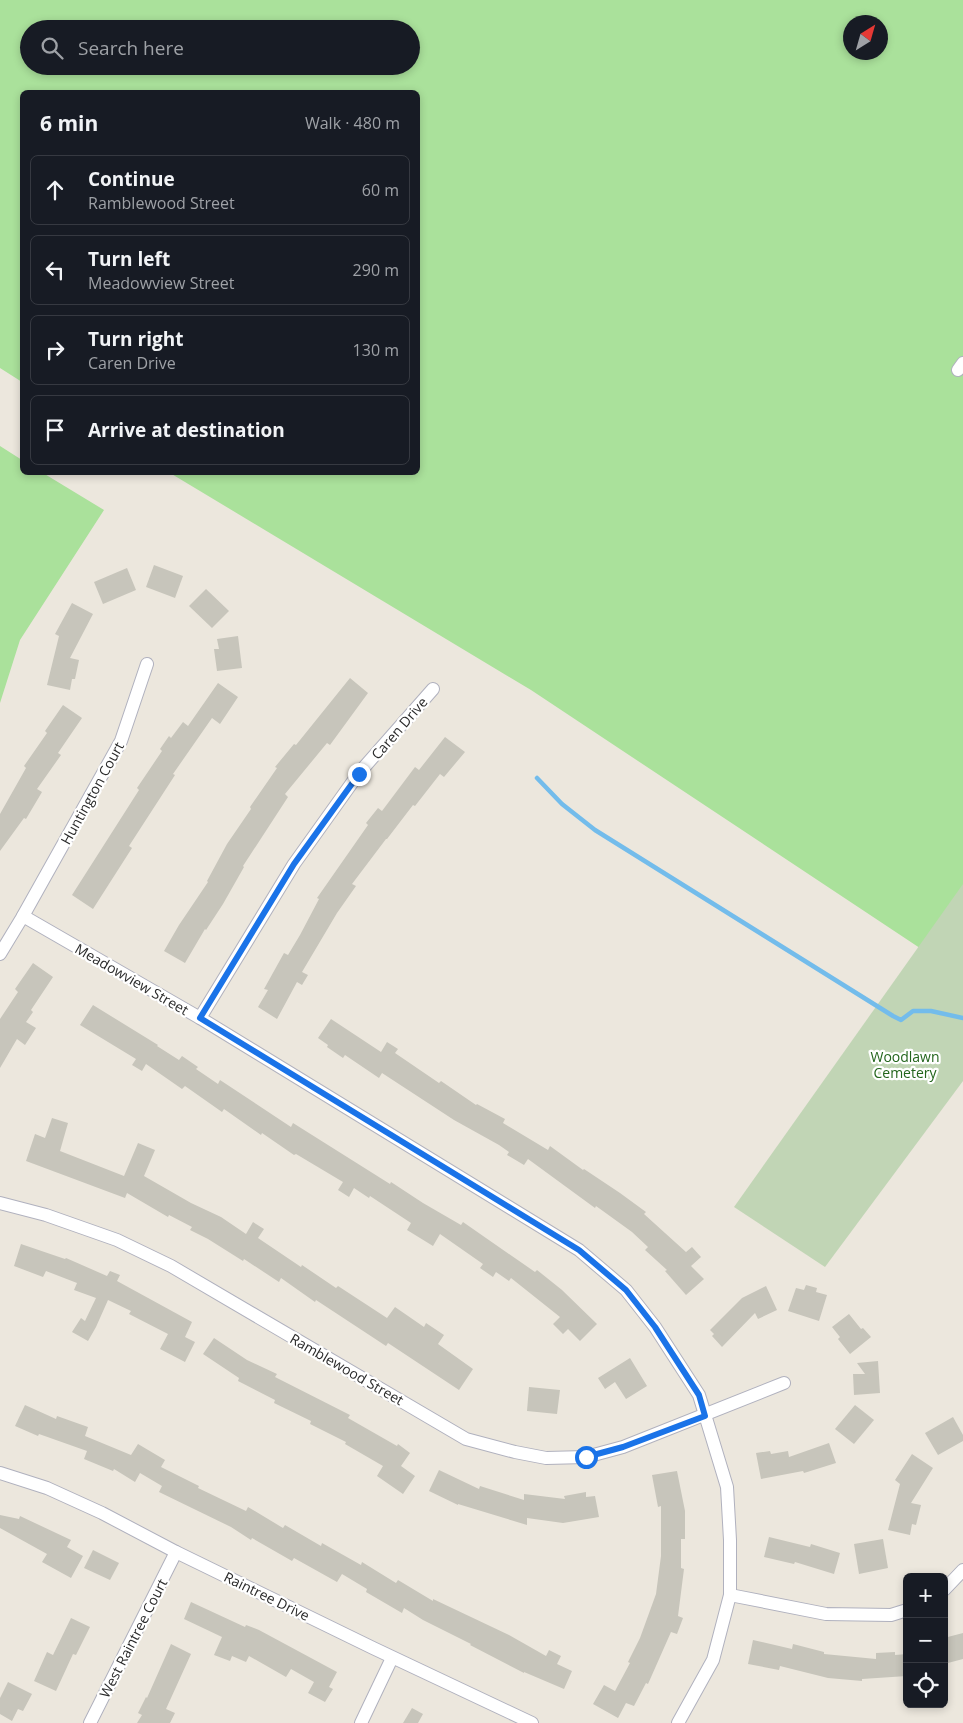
<!DOCTYPE html>
<html lang="en">
<head>
<meta charset="utf-8">
<style>
	:root { --surface:#171b24; --page:#20242c; --text:#f1f3f6; --muted:#9ea1a6; --line:#363941 }
	body { margin:0; font-family:"Open Sans",sans-serif; background:var(--page); color:var(--text) }
	.controls { position:absolute; right:15px; bottom:15px; display:grid; overflow:hidden; border-radius:8px; box-shadow:0 2px 8px #0003 }
	.controls button { width:45px; height:45px; display:grid; place-items:center; padding:0; border:0; border-bottom:1px solid var(--line); background:var(--surface); color:var(--text); font:25px sans-serif }
	.compass { position:absolute; left:843px; top:15px; width:45px; height:45px; border-radius:50%; background:var(--surface); box-shadow:0 2px 8px #0003; rotate:37deg }
	.stop { position:absolute; width:15px; height:15px; margin:-11px; border:4px solid #1a73e8; border-radius:50%; background:#fff }
	.stop.end { background:#1a73e8; border-color:#fff; box-shadow:0 1px 5px #0008 }
	.list { margin:0; padding:0; list-style:none }
	h2 { display:flex; justify-content:space-between; align-items:center; height:65px; margin:0; padding:0 20px; font-size:21px }
	h2 small { font-size:16px; font-weight:400; color:var(--muted) }
	.list li { display:grid; grid-template-columns:32px 1fr auto; gap:15px; align-items:center; box-sizing:border-box; height:70px; margin:0 10px 10px; padding:0 10px; border:1px solid var(--line); border-radius:8px }
	.list b { display:block; font-size:19px; white-space:nowrap }
	.list p { margin:0; font-size:16px; white-space:nowrap; color:var(--muted) }
	.list em { font-size:16px; font-style:normal; color:var(--muted) }
	.icon { flex:none; width:28px; height:28px; fill:none; stroke:currentColor; stroke-width:2; stroke-linecap:round; stroke-linejoin:round }
	.map { position:relative; flex:none; width:963px; height:1723px; overflow:hidden }
	.search { position:absolute; background:var(--surface); box-shadow:0 2px 8px #0003; left:20px; top:20px; width:400px; height:55px; display:flex; align-items:center; gap:12px; box-sizing:border-box; padding:0 18px; border-radius:28px; color:var(--muted); font-size:19px }
	.panel { position:absolute; background:var(--surface); box-shadow:0 2px 8px #0003; left:20px; top:90px; width:400px; height:385px; border-radius:8px }
	.map>svg:first-child { display:block }
	.green { fill:#aae19b; fill-rule:evenodd }
	.cemetery { fill:#c1d5b5 }
	.lines { fill:none; stroke-linecap:round; stroke-linejoin:round }
	.stream { stroke:#73bceb; stroke-width:4.5 }
	.building { fill:#c7c5bb }
	.minor-casing { stroke:#b0b1be; stroke-width:14 }
	.minor { stroke:#fff; stroke-width:12 }
	.route { stroke:#1a73e8; stroke-width:6 }
	.labels { text-anchor:middle; dominant-baseline:central; stroke-width:4.5; stroke-linejoin:round; paint-order:stroke }
	.street-label { font-size:14px; fill:#2a2a2a; stroke:#fff }
	.park-label { font-size:14px; fill:#23651c; stroke:#fff }
</style>
</head>
<body>
<div class="map">
<svg width="963" height="1723" viewBox="0 0 963 1723">
	<rect width="100%" height="100%" fill="#ece7dd"/>
	<!-- green -->
	<g class="green">
		<path d="M 0,0 L 963,0 L 963,988 L 956,972 L 531,690 L 170,473 L 418,472 L 418,92 L 22,92 L 22,382 L 0,368 ZM 850,22 L 880,22 L 880,52 L 850,52 ZM 29,29 L 411,29 L 411,66 L 29,66 Z"/>
		<path d="M 0,446 L 22,460 L 22,472 L 43,473 L 104,510 L 20,640 L 0,703 Z"/>
	</g>
	<!-- cemetery -->
	<path class="cemetery" d="M 963,884 L 963,1081 L 825,1267 L 734,1207 Z"/>
	<g class="lines">
		<!-- stream -->
		<path class="stream" d="M 537,778 L 562,804 L 595,830 L 893,1016 L 901,1020 L 913,1011 L 931,1011 L 963,1018"/>
	</g>
	<!-- building -->
	<g class="building">
		<path d="M 154,565 L 183,576 L 175,598 L 146,587 Z"/>
		<path d="M 127,568 L 136,590 L 103,604 L 94,582 Z"/>
		<path d="M 206,589 L 229,611 L 212,628 L 189,606 Z"/>
		<path d="M 72,603 L 93,614 L 70,658 L 79,660 L 75,679 L 72,679 L 70,690 L 47,685 L 59,636 L 55,634 Z"/>
		<path d="M 238,636 L 242,668 L 217,671 L 214,649 L 219,649 L 217,639 Z"/>
		<path d="M 350,678 L 368,693 L 330,745 L 327,743 L 285,794 L 288,797 L 243,866 L 244,867 L 223,904 L 206,930 L 205,929 L 185,963 L 164,951 L 179,925 L 208,882 L 207,881 L 227,844 L 251,809 L 250,807 L 277,768 L 275,767 L 294,744 L 296,745 Z"/>
		<path d="M 218,683 L 238,697 L 220,724 L 212,718 L 173,774 L 175,775 L 129,846 L 132,848 L 93,909 L 72,895 L 139,790 L 137,788 L 162,751 L 160,749 L 169,736 L 171,738 L 183,722 L 188,726 Z"/>
		<path d="M 63,705 L 82,718 L 58,753 L 61,755 L 37,789 L 42,792 L 26,819 L 24,818 L 0,851 L 0,814 L 26,768 L 24,766 L 47,733 L 45,731 Z"/>
		<path d="M 445,737 L 465,752 L 444,777 L 440,774 L 415,806 L 413,805 L 387,839 L 386,839 L 352,884 L 356,886 L 337,913 L 302,972 L 308,975 L 302,985 L 297,982 L 277,1019 L 258,1007 L 268,990 L 264,989 L 284,953 L 288,955 L 300,935 L 319,899 L 317,898 L 368,825 L 366,823 L 378,808 L 382,811 L 415,767 L 419,770 Z"/>
		<path d="M 33,963 L 53,977 L 31,1010 L 33,1012 L 26,1022 L 36,1028 L 25,1045 L 17,1039 L 0,1068 L 0,1019 L 18,992 L 15,989 Z"/>
		<path d="M 93,1005 L 158,1045 L 157,1046 L 179,1060 L 182,1056 L 198,1067 L 196,1069 L 218,1084 L 220,1080 L 291,1127 L 293,1123 L 390,1184 L 391,1182 L 423,1203 L 461,1225 L 463,1222 L 535,1272 L 537,1270 L 562,1290 L 597,1324 L 580,1341 L 568,1329 L 563,1334 L 553,1324 L 560,1317 L 511,1278 L 509,1281 L 496,1272 L 493,1277 L 480,1268 L 483,1264 L 440,1234 L 433,1246 L 407,1230 L 411,1223 L 370,1196 L 369,1198 L 354,1188 L 349,1197 L 338,1190 L 343,1182 L 296,1154 L 294,1155 L 262,1133 L 261,1135 L 224,1109 L 222,1112 L 185,1086 L 182,1089 L 146,1064 L 142,1071 L 132,1065 L 136,1059 L 80,1025 Z"/>
		<path d="M 331,1019 L 381,1052 L 387,1042 L 398,1049 L 395,1053 L 439,1083 L 441,1081 L 476,1105 L 477,1104 L 505,1119 L 503,1123 L 548,1150 L 550,1146 L 583,1170 L 584,1169 L 620,1193 L 646,1212 L 644,1214 L 686,1252 L 692,1247 L 701,1257 L 691,1266 L 704,1279 L 686,1295 L 665,1271 L 667,1270 L 645,1250 L 648,1247 L 632,1232 L 596,1206 L 595,1208 L 528,1159 L 524,1165 L 507,1155 L 509,1152 L 499,1145 L 454,1120 L 382,1073 L 379,1078 L 345,1055 L 343,1058 L 327,1047 L 328,1045 L 318,1038 Z"/>
		<path d="M 52,1118 L 68,1123 L 60,1151 L 124,1176 L 138,1143 L 155,1150 L 144,1176 L 191,1203 L 221,1217 L 246,1234 L 253,1222 L 264,1229 L 258,1238 L 301,1267 L 302,1265 L 336,1288 L 338,1286 L 387,1318 L 395,1307 L 424,1327 L 426,1323 L 444,1335 L 438,1344 L 473,1369 L 459,1390 L 388,1343 L 386,1346 L 316,1300 L 315,1302 L 281,1278 L 279,1282 L 244,1259 L 243,1261 L 208,1239 L 190,1230 L 192,1227 L 169,1215 L 168,1217 L 127,1193 L 125,1198 L 26,1161 L 35,1134 L 45,1138 Z"/>
		<path d="M 21,1244 L 65,1259 L 66,1258 L 107,1276 L 110,1271 L 120,1275 L 117,1281 L 192,1322 L 185,1337 L 195,1342 L 185,1362 L 160,1349 L 168,1334 L 129,1314 L 131,1311 L 108,1300 L 96,1327 L 88,1341 L 72,1332 L 81,1318 L 85,1321 L 96,1298 L 74,1290 L 77,1283 L 46,1271 L 43,1277 L 14,1266 Z"/>
		<path d="M 806,1285 L 817,1288 L 816,1292 L 827,1295 L 819,1321 L 788,1311 L 796,1288 L 804,1290 Z"/>
		<path d="M 766,1286 L 777,1310 L 758,1319 L 755,1313 L 722,1347 L 712,1336 L 714,1334 L 710,1330 L 742,1298 Z"/>
		<path d="M 849,1314 L 861,1329 L 863,1328 L 871,1337 L 850,1354 L 838,1339 L 840,1337 L 832,1327 Z"/>
		<path d="M 214,1338 L 247,1360 L 277,1374 L 275,1377 L 350,1415 L 348,1418 L 397,1446 L 398,1444 L 410,1453 L 401,1466 L 415,1476 L 403,1494 L 377,1476 L 383,1466 L 345,1444 L 346,1442 L 310,1424 L 311,1421 L 274,1403 L 275,1400 L 238,1381 L 239,1378 L 203,1354 Z"/>
		<path d="M 630,1358 L 647,1386 L 626,1399 L 615,1382 L 605,1389 L 598,1378 Z"/>
		<path d="M 878,1361 L 880,1393 L 854,1395 L 853,1374 L 865,1374 L 857,1363 Z"/>
		<path d="M 529,1387 L 560,1390 L 557,1414 L 527,1411 Z"/>
		<path d="M 25,1405 L 56,1419 L 57,1416 L 88,1427 L 85,1436 L 131,1455 L 138,1444 L 165,1460 L 161,1467 L 199,1486 L 198,1488 L 246,1511 L 248,1507 L 283,1528 L 285,1525 L 321,1546 L 322,1543 L 361,1565 L 362,1562 L 396,1583 L 398,1580 L 433,1601 L 433,1599 L 509,1635 L 546,1656 L 549,1650 L 561,1656 L 557,1664 L 572,1671 L 564,1689 L 524,1672 L 524,1673 L 470,1645 L 471,1644 L 423,1620 L 404,1608 L 402,1613 L 366,1592 L 367,1589 L 342,1574 L 337,1582 L 294,1558 L 292,1561 L 252,1538 L 251,1540 L 231,1527 L 159,1492 L 162,1486 L 140,1473 L 135,1482 L 114,1469 L 113,1471 L 84,1459 L 87,1451 L 39,1434 L 38,1436 L 15,1426 Z"/>
		<path d="M 855,1405 L 874,1420 L 854,1444 L 835,1429 Z"/>
		<path d="M 953,1417 L 963,1435 L 963,1441 L 938,1455 L 925,1433 Z"/>
		<path d="M 829,1443 L 836,1463 L 804,1473 L 803,1471 L 761,1479 L 756,1453 L 770,1451 L 771,1454 L 788,1451 L 789,1457 Z"/>
		<path d="M 912,1454 L 933,1468 L 911,1503 L 921,1505 L 916,1525 L 912,1524 L 910,1535 L 888,1530 L 900,1484 L 895,1480 Z"/>
		<path d="M 439,1470 L 479,1489 L 480,1486 L 524,1500 L 524,1494 L 565,1499 L 564,1496 L 586,1492 L 586,1497 L 595,1496 L 599,1517 L 563,1523 L 527,1518 L 527,1525 L 458,1504 L 458,1505 L 429,1491 Z"/>
		<path d="M 677,1471 L 685,1511 L 685,1539 L 681,1539 L 681,1568 L 684,1569 L 678,1616 L 683,1618 L 677,1634 L 671,1632 L 648,1684 L 646,1683 L 634,1706 L 626,1703 L 618,1718 L 593,1704 L 604,1685 L 615,1691 L 630,1663 L 628,1662 L 640,1638 L 656,1594 L 661,1556 L 661,1506 L 658,1507 L 652,1475 Z"/>
		<path d="M 0,1515 L 19,1519 L 20,1516 L 71,1540 L 67,1547 L 83,1556 L 71,1578 L 42,1562 L 47,1554 L 0,1528 Z"/>
		<path d="M 769,1537 L 810,1547 L 811,1544 L 840,1553 L 834,1574 L 795,1562 L 794,1564 L 764,1557 Z"/>
		<path d="M 883,1539 L 888,1568 L 859,1574 L 854,1544 Z"/>
		<path d="M 93,1550 L 119,1563 L 110,1580 L 84,1568 Z"/>
		<path d="M 191,1602 L 245,1627 L 246,1625 L 259,1630 L 337,1672 L 329,1687 L 333,1689 L 325,1702 L 308,1693 L 314,1682 L 291,1669 L 286,1677 L 249,1656 L 246,1662 L 232,1656 L 230,1661 L 214,1655 L 222,1637 L 184,1619 Z"/>
		<path d="M 71,1618 L 90,1627 L 76,1655 L 73,1654 L 56,1691 L 34,1681 L 47,1652 L 53,1655 Z"/>
		<path d="M 963,1633 L 963,1659 L 944,1664 L 944,1638 Z"/>
		<path d="M 753,1640 L 792,1649 L 793,1644 L 824,1652 L 824,1654 L 876,1659 L 876,1653 L 895,1652 L 895,1655 L 907,1654 L 907,1676 L 862,1679 L 862,1681 L 828,1678 L 780,1666 L 779,1670 L 748,1664 Z"/>
		<path d="M 171,1644 L 191,1654 L 166,1709 L 175,1713 L 170,1723 L 137,1723 L 142,1715 L 138,1713 L 146,1697 L 147,1698 Z"/>
		<path d="M 8,1682 L 32,1694 L 23,1711 L 18,1709 L 12,1721 L 0,1714 L 0,1698 Z"/>
		<path d="M 412,1708 L 423,1714 L 418,1723 L 403,1723 Z"/>
	</g>
	<g class="lines">
		<defs>
			<g id="minor">
				<path d="M 958,370 L 963,363"/>
				<path d="M 23,916 L 200,1018 L 579,1250 L 626,1290 L 655,1327 L 699,1395 L 727,1487 L 730,1540 L 730,1595 L 713,1660 L 678,1723"/>
				<path d="M 0,954 L 23,916 L 121,741 L 147,664"/>
				<path d="M 200,1018 L 294,864 L 359,773 L 433,689"/>
				<path d="M 0,1203 L 46,1215 L 117,1240 L 171,1266 L 466,1439 L 515,1452 L 546,1458 L 586,1457 L 623,1447 L 784,1383"/>
				<path d="M 0,1473 L 47,1488 L 102,1513 L 176,1552 L 373,1648 L 532,1723"/>
				<path d="M 944,1590 L 963,1570"/>
				<path d="M 730,1595 L 826,1614 L 891,1615 L 907,1610"/>
				<path d="M 90,1723 L 176,1552"/>
				<path d="M 361,1723 L 392,1658"/>
			</g>
		</defs>
		<!-- minor casing -->
		<use href="#minor" class="minor-casing"/>
		<!-- minor -->
		<use href="#minor" class="minor"/>
	</g>
	<g class="lines">
		<!-- route -->
		<path class="route" d="M 359,774 L 294,864 L 200,1018 L 579,1250 L 626,1290 L 655,1327 L 699,1395 L 705,1416 L 623,1447 L 586,1457"/>
	</g>
	<g class="labels">
		<!-- street labels -->
		<g class="street-label">
			<text transform="translate(399 728) rotate(-49)">Caren Drive</text>
			<text transform="translate(92 793) rotate(-61)">Huntington Court</text>
			<text transform="translate(132 979) rotate(30)">Meadowview Street</text>
			<text transform="translate(347 1369) rotate(30)">Ramblewood Street</text>
			<text transform="translate(267 1596) rotate(26)">Raintree Drive</text>
			<text transform="translate(133 1638) rotate(-63)">West Raintree Court</text>
		</g>
		<!-- park labels -->
		<g class="park-label">
			<text x="905" y="1056">Woodlawn<tspan x="905" dy="16">Cemetery</tspan></text>
		</g>
	</g>
</svg>
<div class="controls">
<button>+</button>
<button>−</button>
<button><svg class="icon" aria-label="locate" viewBox="0 0 24 24"><circle cx="12" cy="12" r="6"/><path d="M12 2v4M12 18v4M2 12h4M18 12h4"/></svg></button>
</div>
<svg class="compass" viewBox="-18 -18 36 36"><path d="M0-13l5 13h-10z" fill="#e53935"/><path d="M0 13l5-13h-10z" fill="#9ea1a6"/></svg>
<div class="stop" style="left:586px;top:1457px"></div>
<div class="stop end" style="left:359px;top:774px"></div>
<div class="search"><svg class="icon" aria-label="search" viewBox="0 0 24 24"><circle cx="10" cy="10" r="6"/><path d="M15 15l6 6"/></svg>Search here</div>
<section class="panel">
<h2>6 min<small>Walk · 480 m</small></h2>
<ul class="list">
<li><svg class="icon" aria-label="ahead" viewBox="0 0 24 24"><path d="M12 20V5M6 11l6-6 6 6"/></svg><div><b>Continue</b><p>Ramblewood Street</p></div><em>60 m</em></li>
<li><svg class="icon" aria-label="left" viewBox="0 0 24 24"><path d="M17 20v-9H6M10 6l-5 5 5 5"/></svg><div><b>Turn left</b><p>Meadowview Street</p></div><em>290 m</em></li>
<li><svg class="icon" aria-label="right" viewBox="0 0 24 24"><path d="M7 20v-9h11M14 6l5 5-5 5"/></svg><div><b>Turn right</b><p>Caren Drive</p></div><em>130 m</em></li>
<li><svg class="icon" aria-label="arrive" viewBox="0 0 24 24"><path d="M6 21V4h12l-3 4 3 4H6"/></svg><div><b>Arrive at destination</b></div></li>
</ul>
</section>
</div>
</body>
</html>
